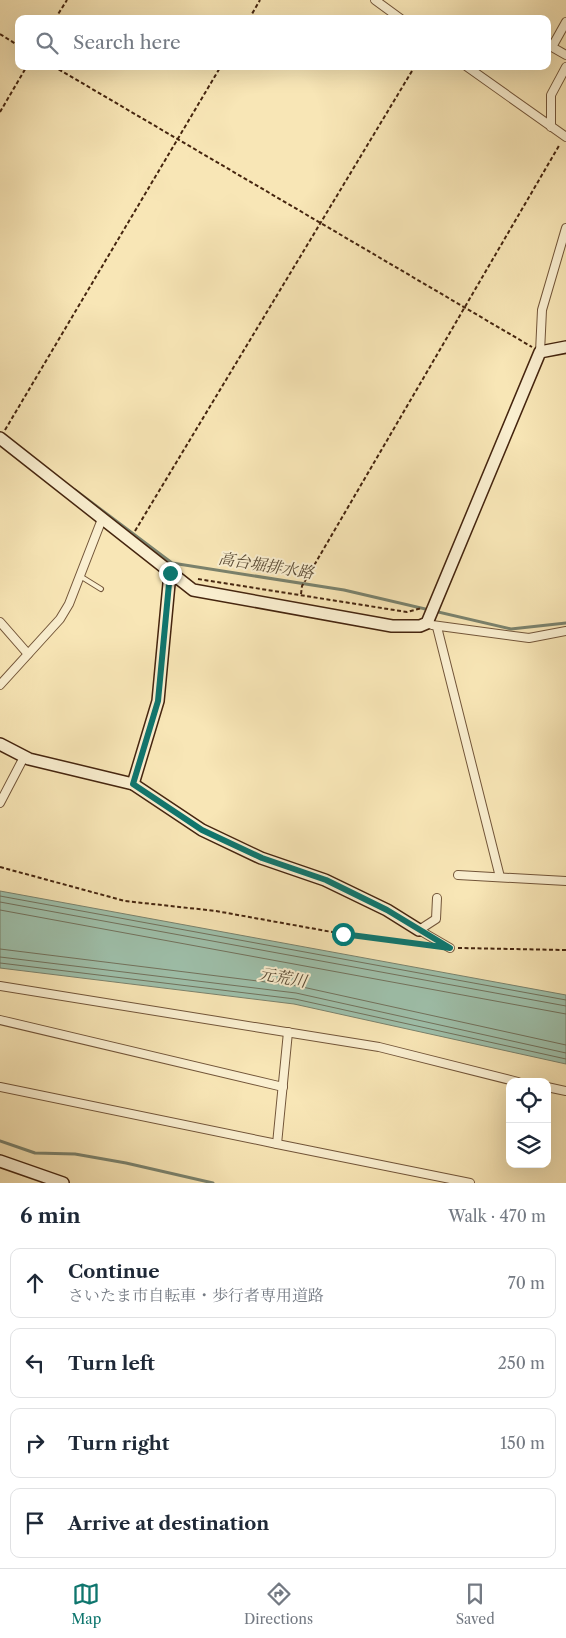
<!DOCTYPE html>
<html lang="en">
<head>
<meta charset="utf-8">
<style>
	:root { --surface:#fff; --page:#f2f2f3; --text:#1f2937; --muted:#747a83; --line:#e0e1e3; --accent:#0f766e }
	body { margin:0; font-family:"Libre Caslon Text","Noto Serif JP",serif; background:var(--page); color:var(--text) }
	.controls { position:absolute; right:15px; bottom:15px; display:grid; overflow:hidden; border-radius:10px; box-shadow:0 5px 20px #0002 }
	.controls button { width:45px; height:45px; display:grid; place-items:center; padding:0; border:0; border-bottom:1px solid var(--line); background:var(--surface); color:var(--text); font:25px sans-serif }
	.stop { position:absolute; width:15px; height:15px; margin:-11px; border:4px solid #0f766e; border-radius:50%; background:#fff }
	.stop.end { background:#0f766e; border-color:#fff; box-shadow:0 1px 5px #0008 }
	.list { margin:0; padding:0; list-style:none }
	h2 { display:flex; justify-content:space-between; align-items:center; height:65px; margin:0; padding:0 20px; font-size:21px }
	h2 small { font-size:16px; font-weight:400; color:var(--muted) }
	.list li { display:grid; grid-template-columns:32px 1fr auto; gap:15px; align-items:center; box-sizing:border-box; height:70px; margin:0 10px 10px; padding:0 10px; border:1px solid var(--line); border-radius:10px }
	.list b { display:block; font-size:19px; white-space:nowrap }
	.list p { margin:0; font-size:16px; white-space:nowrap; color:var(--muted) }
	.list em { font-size:16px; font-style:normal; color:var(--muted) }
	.icon { flex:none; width:28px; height:28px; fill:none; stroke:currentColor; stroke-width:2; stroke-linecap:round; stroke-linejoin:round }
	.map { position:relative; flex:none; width:566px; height:1183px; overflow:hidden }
	.search { position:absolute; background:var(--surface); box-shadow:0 5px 20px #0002; left:15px; right:15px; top:15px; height:55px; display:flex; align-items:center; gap:12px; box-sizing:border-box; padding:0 18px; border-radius:10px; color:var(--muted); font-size:19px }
	.sheet { height:385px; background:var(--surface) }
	nav { display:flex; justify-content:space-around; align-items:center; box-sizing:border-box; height:70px; border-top:1px solid var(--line); background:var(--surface); font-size:14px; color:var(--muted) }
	nav a { display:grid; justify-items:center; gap:2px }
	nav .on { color:var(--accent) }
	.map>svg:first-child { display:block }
	.water { fill:#9ec0ab; stroke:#7a826d }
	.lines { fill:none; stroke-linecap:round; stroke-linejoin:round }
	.shore { stroke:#72725d; stroke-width:1 }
	.stream { stroke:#7a826d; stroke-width:3 }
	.lane-casing { stroke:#725539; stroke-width:6 }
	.street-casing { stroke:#725539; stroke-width:10 }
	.secondary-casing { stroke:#45250f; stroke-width:14 }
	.path { stroke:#45250f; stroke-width:2; stroke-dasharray:4 2.5; stroke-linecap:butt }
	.lane { stroke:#faefd0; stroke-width:4 }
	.street { stroke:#faefd0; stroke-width:8 }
	.secondary { stroke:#faefd0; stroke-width:11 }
	.route { stroke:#0f766e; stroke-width:6 }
	.labels { text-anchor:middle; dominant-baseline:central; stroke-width:4; stroke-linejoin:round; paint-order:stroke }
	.water-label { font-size:16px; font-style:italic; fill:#5b4c36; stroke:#faefd0 }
</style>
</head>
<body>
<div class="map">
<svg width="566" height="1183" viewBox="0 0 566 1183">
	<rect width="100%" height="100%" fill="#f8e6b6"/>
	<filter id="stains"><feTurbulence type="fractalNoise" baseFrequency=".004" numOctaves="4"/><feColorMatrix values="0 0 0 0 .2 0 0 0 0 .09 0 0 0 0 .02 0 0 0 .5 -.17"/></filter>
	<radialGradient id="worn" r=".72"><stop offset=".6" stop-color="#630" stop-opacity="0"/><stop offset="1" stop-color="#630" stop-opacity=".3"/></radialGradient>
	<!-- water -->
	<path class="water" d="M 0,891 L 566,995 L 566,1064 L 294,1004 L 0,968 Z"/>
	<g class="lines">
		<!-- shore -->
		<g class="shore">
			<path d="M 0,896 L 566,1000"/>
			<path d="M 0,902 L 566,1006"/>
			<path d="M 0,910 L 566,1014"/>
			<path d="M 0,949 L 298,986 L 566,1045"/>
			<path d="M 0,957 L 296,993 L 566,1053"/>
			<path d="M 0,963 L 295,999 L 566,1059"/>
		</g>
		<!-- stream -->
		<g class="stream">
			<path d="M 75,490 L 172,563 L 344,590 L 511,629 L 566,623"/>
			<path d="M 0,1141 L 35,1153 L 75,1154 L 126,1163 L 213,1183"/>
		</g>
		<defs>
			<path id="lane" d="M 80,576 L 101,589"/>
			<g id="street">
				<path d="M 375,0 L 401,19"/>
				<path d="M 566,22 L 552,47 L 566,55"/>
				<path d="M 466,66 L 566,137"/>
				<path d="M 551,127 L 551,95 L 566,67"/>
				<path d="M 540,352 L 542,310 L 566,228"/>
				<path d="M 0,622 L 28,654"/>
				<path d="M 432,625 L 529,638 L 566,631"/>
				<path d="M 437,627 L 500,877"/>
				<path d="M 0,685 L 60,619 L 69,604 L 102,519"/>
				<path d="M 0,803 L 24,757"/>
				<path d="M 458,875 L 566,881"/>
				<path d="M 437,898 L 436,919 L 419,930 L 450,948"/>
				<path d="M 0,986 L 379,1047 L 518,1082"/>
				<path d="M 0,1020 L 283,1087"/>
				<path d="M 288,1032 L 277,1144 L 470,1183"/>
				<path d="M 0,1087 L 277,1144"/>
				<path d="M 547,1087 L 566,1091"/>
			</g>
			<g id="secondary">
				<path d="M 0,438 L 193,590 L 392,626 L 420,626 L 427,623 L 540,352 L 566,347"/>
				<path d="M 0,744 L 29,759 L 133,784 L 202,830 L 261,858 L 325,880 L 387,910 L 419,930"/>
				<path d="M 133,784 L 158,701 L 170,573"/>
				<path d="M 0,1161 L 63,1183"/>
			</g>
		</defs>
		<!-- lane casing -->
		<use href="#lane" class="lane-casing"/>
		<!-- street casing -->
		<use href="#street" class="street-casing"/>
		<!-- secondary casing -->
		<use href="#secondary" class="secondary-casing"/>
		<!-- path -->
		<g class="path">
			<path d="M 55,19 L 67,0"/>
			<path d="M 249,19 L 260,0"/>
			<path d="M 0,34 L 19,46"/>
			<path d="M 53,66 L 532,347"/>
			<path d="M 0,112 L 27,66"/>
			<path d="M 5,430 L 221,66"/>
			<path d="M 135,531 L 415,66"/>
			<path d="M 198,579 L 407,612 L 422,608"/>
			<path d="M 301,594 L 302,586 L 560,144"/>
			<path d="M 0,867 L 125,901 L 216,911 L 343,934 L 426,945"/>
			<path d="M 458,948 L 566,950"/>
		</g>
		<!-- lane -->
		<use href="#lane" class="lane"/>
		<!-- street -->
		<use href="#street" class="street"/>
		<!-- secondary -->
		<use href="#secondary" class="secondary"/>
	</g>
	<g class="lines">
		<!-- route -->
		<path class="route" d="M 170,573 L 158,701 L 133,784 L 202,830 L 262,858 L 326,880 L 387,910 L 450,948 L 343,934"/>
	</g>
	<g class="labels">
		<!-- water labels -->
		<g class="water-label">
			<text transform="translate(266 565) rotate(9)">高台堀排水路</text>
			<text transform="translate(283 977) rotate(10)">元荒川</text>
		</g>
	</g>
	<rect width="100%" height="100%" filter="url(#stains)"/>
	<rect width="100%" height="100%" fill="url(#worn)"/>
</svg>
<div class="controls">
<button><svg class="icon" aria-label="locate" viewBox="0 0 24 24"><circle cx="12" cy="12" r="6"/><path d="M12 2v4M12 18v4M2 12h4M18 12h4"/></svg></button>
<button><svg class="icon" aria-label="layers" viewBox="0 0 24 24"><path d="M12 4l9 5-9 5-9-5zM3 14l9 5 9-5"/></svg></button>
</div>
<div class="stop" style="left:343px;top:934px"></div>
<div class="stop end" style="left:170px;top:573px"></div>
<div class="search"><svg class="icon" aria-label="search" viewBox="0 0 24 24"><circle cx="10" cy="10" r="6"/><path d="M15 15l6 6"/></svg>Search here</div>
</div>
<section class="sheet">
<h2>6 min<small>Walk · 470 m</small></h2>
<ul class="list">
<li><svg class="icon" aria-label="ahead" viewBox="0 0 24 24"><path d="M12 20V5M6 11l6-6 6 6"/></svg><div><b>Continue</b><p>さいたま市自転車・歩行者専用道路</p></div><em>70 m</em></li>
<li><svg class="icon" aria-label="left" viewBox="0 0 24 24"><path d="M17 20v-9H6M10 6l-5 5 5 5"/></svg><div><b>Turn left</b></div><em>250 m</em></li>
<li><svg class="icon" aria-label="right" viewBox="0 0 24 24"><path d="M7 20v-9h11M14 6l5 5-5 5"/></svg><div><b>Turn right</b></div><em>150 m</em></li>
<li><svg class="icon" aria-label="arrive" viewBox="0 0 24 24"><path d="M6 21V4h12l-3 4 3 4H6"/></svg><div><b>Arrive at destination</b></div></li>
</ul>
</section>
<nav>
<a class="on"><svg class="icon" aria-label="map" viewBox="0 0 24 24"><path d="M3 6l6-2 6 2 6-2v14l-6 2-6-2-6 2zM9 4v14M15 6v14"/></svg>Map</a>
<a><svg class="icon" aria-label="directions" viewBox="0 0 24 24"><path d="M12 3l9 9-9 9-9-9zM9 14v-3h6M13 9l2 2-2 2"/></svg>Directions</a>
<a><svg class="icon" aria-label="saved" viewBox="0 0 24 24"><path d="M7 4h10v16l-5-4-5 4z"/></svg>Saved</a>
</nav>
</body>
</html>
